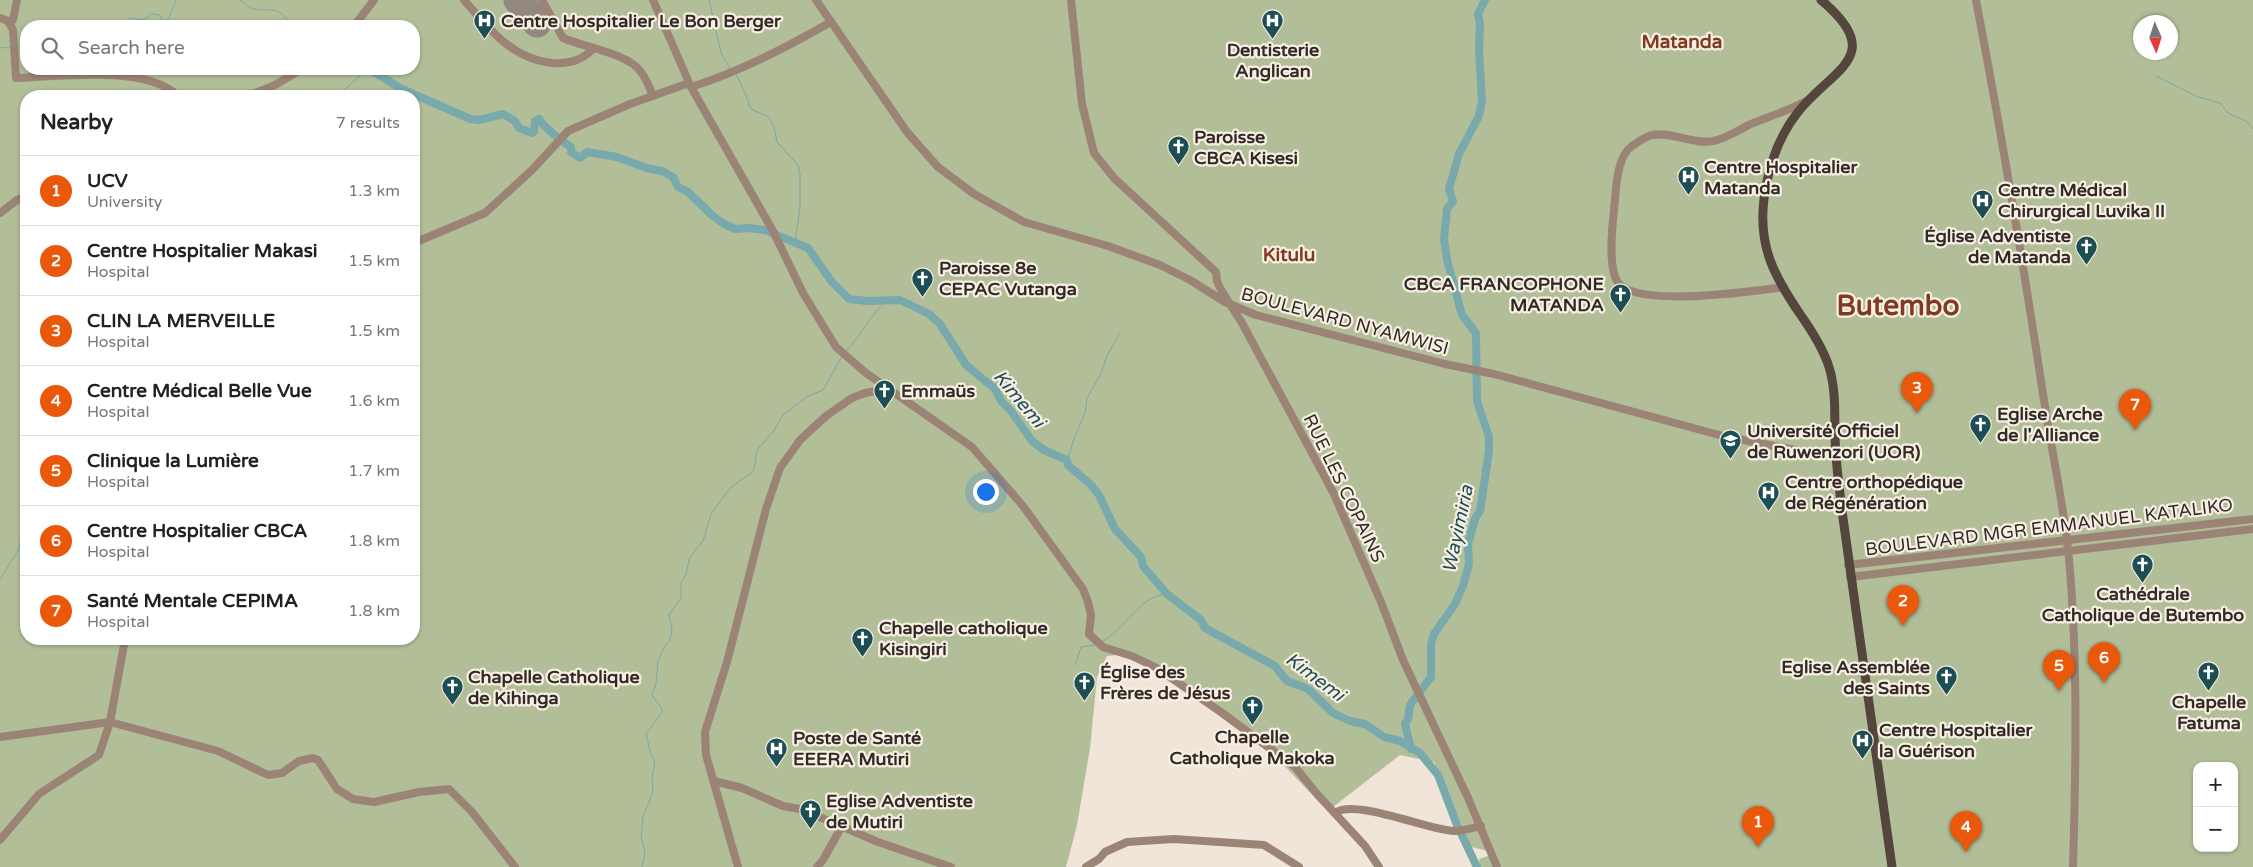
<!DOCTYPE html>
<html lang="en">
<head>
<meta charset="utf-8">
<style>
	:root { --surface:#fff; --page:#f2f2f2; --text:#222; --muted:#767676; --line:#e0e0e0; --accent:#ea580c }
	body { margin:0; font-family:"Varela Round",sans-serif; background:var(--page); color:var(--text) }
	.controls { position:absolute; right:15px; bottom:15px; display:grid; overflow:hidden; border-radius:10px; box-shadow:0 1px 4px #0004 }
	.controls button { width:45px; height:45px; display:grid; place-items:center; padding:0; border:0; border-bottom:1px solid var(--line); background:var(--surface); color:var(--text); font:25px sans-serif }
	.compass { position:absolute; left:2133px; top:15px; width:45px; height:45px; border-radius:50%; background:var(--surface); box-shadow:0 1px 4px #0004; rotate:177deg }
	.you { position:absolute; left:985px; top:491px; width:18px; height:18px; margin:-12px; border:4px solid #fff; border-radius:50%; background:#1a73e8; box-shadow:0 0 0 8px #1a73e833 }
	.badge { display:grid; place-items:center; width:32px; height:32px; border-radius:50%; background:var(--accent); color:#fff; font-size:16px; font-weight:700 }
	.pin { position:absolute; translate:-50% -41px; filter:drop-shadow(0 1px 2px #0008) }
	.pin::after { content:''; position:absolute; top:26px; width:18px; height:15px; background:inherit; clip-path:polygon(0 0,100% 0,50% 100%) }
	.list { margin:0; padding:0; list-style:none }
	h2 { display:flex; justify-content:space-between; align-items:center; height:65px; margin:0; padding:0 20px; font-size:21px }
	h2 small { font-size:16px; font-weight:400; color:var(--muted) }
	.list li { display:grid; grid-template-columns:32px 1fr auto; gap:15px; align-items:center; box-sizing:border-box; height:70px; padding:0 20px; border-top:1px solid var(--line) }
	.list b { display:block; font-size:19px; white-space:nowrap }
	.list p { margin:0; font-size:16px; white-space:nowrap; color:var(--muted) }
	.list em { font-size:16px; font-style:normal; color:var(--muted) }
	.icon { flex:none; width:28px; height:28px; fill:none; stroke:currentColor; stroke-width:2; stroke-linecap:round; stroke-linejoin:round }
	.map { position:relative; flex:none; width:2253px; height:867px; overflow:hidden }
	.search { position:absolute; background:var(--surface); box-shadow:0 1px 4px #0004; left:20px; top:20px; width:400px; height:55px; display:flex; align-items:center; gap:12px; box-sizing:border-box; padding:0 18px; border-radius:20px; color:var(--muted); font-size:19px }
	.panel { position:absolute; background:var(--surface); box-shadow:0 1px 4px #0004; left:20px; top:90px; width:400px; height:555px; border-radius:20px }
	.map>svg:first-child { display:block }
	.green { fill:#b1be98; fill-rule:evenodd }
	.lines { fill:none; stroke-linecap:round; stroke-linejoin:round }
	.stream { stroke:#78a9ac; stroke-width:1 }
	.river { stroke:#78a9ac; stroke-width:8 }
	.runway { stroke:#92887f; stroke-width:29 }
	.secondary { stroke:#9b8476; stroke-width:8 }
	.highway { stroke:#54453d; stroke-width:9 }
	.labels { text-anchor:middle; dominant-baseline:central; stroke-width:4.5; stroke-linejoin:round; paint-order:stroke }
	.poi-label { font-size:18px; font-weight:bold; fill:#332a26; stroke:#f8efe4; text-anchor:start }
	.street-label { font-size:18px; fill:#332a26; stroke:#f8efe4 }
	.neighbourhood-label { font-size:19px; font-weight:bold; fill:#803a21; stroke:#f8efe4 }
	.water-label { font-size:19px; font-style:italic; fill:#1d4e53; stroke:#f8efe4 }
	.town-label { font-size:28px; font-weight:bold; fill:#803a21; stroke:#f8efe4 }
</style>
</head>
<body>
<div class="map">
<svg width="2253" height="867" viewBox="0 0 2253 867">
	<rect width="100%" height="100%" fill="#f0e5d8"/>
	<!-- green -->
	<path class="green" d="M 0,0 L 2253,0 L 2253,867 L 1480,867 L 1479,859 L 1494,854 L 1493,852 L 1471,847 L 1434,762 L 1400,755 L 1333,807 L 1323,806 L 1275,756 L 1159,673 L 1137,662 L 1118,655 L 1107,656 L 1097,677 L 1090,748 L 1077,825 L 1066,867 L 0,867 ZM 2140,22 L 2170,22 L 2170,52 L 2140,52 ZM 26,26 L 414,26 L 414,69 L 26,69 ZM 26,96 L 414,96 L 414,639 L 26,639 ZM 2197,766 L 2234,766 L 2234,848 L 2197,848 Z"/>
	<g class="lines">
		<!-- stream -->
		<g class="stream">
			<path d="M 240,0 C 245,3 249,8 254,9 C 271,12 277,5 288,21 L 301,23 L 303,26"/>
			<path d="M 709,0 L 721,53 L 731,70"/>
			<path d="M 125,26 L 126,21 L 131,18 C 140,19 144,22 151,14 L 160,15 L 162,20 L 168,20 L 176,0"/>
			<path d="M 18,45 L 26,44"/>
			<path d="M 0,48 L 12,47"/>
			<path d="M 736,74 C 742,85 747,98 751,109 L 769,117 L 774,127 L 777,142 L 798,165 L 800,174 L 800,207 L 795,243"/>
			<path d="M 2156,76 L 2198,97 L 2220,103 L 2228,113 L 2246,121 L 2253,129"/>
			<path d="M 337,96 L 368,69"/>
			<path d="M 846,351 C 863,334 870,313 890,299"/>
			<path d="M 1067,460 L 1075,436 L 1085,413 L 1087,398 L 1101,374 L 1106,358 L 1120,332"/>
			<path d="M 0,580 L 18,550 L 26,522"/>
			<path d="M 1101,642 C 1126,631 1138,595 1167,594"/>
			<path d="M 1075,665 L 1081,647 L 1096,645"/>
			<path d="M 642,867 L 645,852 L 641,837 L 643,817 L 653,792 L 652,778 L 655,762 L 651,755 L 646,734 L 662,712 L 662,709 L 652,695 L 656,684 L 658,661 L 664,647 L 670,641 L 672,628 L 669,615 L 681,598 L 681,583 L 686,574 L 690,557 L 703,541 L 711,514 L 731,487 L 750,474 L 754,469 L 757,450 L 775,429 L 782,416 L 808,396 L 823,390 L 841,358"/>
		</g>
		<!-- river -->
		<g class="river">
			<path d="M 369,69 L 400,88 L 470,119 L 479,120 L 503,114 L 515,121 L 519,128 L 532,133 L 534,131 L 535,121 L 539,119 C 545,128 561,141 571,147 L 571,152 L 580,158 L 587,152 L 617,157 L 646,168 L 662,171 L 673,177 L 678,187 L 688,192 L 713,216 L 724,224 L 735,229 L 748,228 L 765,230 L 808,248 L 832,282 L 849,299 L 867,301 L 900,300 L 929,314 L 940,324 L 966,365 L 995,389 L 1001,401 L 1011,411 L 1032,441 L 1044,450 L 1067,460 L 1068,465 L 1091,485 L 1099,495 L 1115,529 L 1141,557 L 1143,566 L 1167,594 L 1201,620 L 1205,628 L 1275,666 L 1287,681 L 1308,689 L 1333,713 L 1350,721 L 1365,724 L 1384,737 L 1400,741 L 1420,753 L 1438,775 L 1457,825 L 1477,867"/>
			<path d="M 1411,749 L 1405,724 L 1408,719 L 1410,705 L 1431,677 L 1431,645 L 1434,634 L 1455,604 L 1463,586 L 1469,564 L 1468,544 L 1475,519 L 1480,511 L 1489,451 L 1489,437 L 1477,401 L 1476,333 L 1462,315 L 1447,260 L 1444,239 L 1447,209 L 1453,201 L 1449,189 L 1459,154 L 1479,116 L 1482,100 L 1479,50 L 1480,24 L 1478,14 L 1485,0"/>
		</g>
		<!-- runway -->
		<path class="runway" d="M 518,0 L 537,23"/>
		<!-- secondary -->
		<g class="secondary">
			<path d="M 464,0 C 488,28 512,59 552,63 C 569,64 581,61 593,49"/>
			<path d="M 542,0 L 563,38 C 583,47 628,53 641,72 C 646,79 650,88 653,96"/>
			<path d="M 653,0 L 691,87 L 773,231 L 803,293 L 836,347 L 866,373 L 972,447 L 1023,506 L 1083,589 L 1088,602 L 1091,615 L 1089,634 L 1103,647 L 1132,656 L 1155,667 L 1221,712 L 1295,767 L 1317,794 L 1365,846 L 1379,867"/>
			<path d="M 816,0 L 907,132 L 938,167 L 974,194 L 1024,222 L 1108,246 L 1160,265 L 1190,280 L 1225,302 L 1256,315 L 1445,364 L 1494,374 L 1723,436 L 1801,451 L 1835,453"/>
			<path d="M 1071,0 L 1082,104 L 1094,153 L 1114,178 L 1216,272 L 1217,281 L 1221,290 L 1242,323 L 1333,492 L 1381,602 L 1403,660 L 1469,800 L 1497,867"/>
			<path d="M 1976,0 C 2001,131 2023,262 2043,394 C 2051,449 2064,504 2069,559 C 2078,662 2076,764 2073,867"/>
			<path d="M 0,18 L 8,21 L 13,20 L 17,0"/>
			<path d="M 8,21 L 13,30 L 16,78 C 59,77 146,64 178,96"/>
			<path d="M 354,26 L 374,0"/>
			<path d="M 691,87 C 741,71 785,48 831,22"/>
			<path d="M 248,96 L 275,85 L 302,69"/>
			<path d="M 0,213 L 17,200 L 26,196"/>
			<path d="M 414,243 L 485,213 L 532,170 L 568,131 L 630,104 L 689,83"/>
			<path d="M 1784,287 C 1754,291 1633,309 1617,281 C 1608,265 1612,228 1614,210 C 1616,191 1616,157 1632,146 C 1638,142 1646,136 1652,135 C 1670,131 1694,145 1713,141 C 1726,139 1738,130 1751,124 C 1770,116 1788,111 1806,101"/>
			<path d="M 1848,565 L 2253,519"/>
			<path d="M 1850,577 L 2253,529"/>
			<path d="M 0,737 L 110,722 L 218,751 L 268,775 L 282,773 L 299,761 L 313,758 L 318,760 L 337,789 L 353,799 L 374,802 L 419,792 L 449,789 L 472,812 L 515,867"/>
			<path d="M 714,781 L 742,788 L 783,806 L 800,809 L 829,821 L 878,842 L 951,867"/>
			<path d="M 1335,813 C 1354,798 1428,830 1454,831 C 1463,831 1473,828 1481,826"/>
			<path d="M 0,840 L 39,794 L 99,755 L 110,722 L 125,639"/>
			<path d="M 738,867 L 706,755 L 705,732 L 727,662 L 766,509 L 780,468 L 800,440 L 826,416 L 852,398 L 865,393 L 888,389"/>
			<path d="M 817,867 L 823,860 L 842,826"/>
			<path d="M 1086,867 L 1099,859 L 1105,852 L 1127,842 L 1174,839 L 1264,845 L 1299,867"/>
		</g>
		<!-- highway -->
		<path class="highway" d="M 1821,0 C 1888,56 1832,69 1798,112 C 1779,136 1768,168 1764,199 C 1758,246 1774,276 1800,314 C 1812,331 1823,348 1829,367 C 1838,396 1833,425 1836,454 C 1837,473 1840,492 1842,511 L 1892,867"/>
	</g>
	<!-- icons -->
	<defs>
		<symbol id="hospital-pin" viewBox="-11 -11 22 30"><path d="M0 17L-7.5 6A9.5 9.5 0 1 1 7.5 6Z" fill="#1d4e53" stroke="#f8efe4"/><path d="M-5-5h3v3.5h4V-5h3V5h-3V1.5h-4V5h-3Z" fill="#fff"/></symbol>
		<symbol id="church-pin" viewBox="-11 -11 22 30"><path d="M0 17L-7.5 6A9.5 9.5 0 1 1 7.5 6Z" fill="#1d4e53" stroke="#f8efe4"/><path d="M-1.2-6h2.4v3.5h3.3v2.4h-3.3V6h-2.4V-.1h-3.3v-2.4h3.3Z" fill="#fff"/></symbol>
		<symbol id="university-pin" viewBox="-11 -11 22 30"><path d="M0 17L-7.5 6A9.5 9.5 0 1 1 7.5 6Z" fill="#1d4e53" stroke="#f8efe4"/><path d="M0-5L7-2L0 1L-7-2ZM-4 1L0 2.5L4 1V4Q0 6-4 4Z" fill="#fff"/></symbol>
	</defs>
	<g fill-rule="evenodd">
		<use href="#hospital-pin" x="1260" y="8" width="25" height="34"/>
		<use href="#hospital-pin" x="472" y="8" width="25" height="34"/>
		<use href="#church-pin" x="1166" y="134" width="25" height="34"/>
		<use href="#hospital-pin" x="1676" y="164" width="25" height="34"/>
		<use href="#hospital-pin" x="1970" y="188" width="25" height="34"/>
		<use href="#church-pin" x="2074" y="234" width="25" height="34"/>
		<use href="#church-pin" x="910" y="266" width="25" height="34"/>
		<use href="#church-pin" x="1608" y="282" width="25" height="34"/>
		<use href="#church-pin" x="872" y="378" width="25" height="34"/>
		<use href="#church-pin" x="1968" y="412" width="25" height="34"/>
		<use href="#university-pin" x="1718" y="428" width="25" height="34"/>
		<use href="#hospital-pin" x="1756" y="480" width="25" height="34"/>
		<use href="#church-pin" x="2130" y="552" width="25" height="34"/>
		<use href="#church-pin" x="850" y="626" width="25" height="34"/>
		<use href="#church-pin" x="2196" y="660" width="25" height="34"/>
		<use href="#church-pin" x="1934" y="664" width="25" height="34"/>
		<use href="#church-pin" x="1072" y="670" width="25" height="34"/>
		<use href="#church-pin" x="440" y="674" width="25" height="34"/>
		<use href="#church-pin" x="1240" y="694" width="25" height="34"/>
		<use href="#hospital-pin" x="1850" y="728" width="25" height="34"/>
		<use href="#hospital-pin" x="764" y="736" width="25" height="34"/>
		<use href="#church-pin" x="798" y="798" width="25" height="34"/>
	</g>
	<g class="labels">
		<!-- poi labels -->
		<g class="poi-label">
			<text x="501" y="21">Centre Hospitalier Le Bon Berger</text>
			<text x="1273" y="50" text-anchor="middle">Dentisterie<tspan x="1273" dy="21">Anglican</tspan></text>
			<text x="1194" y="137">Paroisse<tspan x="1194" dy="21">CBCA Kisesi</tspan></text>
			<text x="1704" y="167">Centre Hospitalier<tspan x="1704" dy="21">Matanda</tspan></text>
			<text x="1998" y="190">Centre Médical<tspan x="1998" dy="21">Chirurgical Luvika II</tspan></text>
			<text x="2071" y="236" text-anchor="end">Église Adventiste<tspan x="2071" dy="21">de Matanda</tspan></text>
			<text x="939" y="268">Paroisse 8e<tspan x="939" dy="21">CEPAC Vutanga</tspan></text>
			<text x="1604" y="284" text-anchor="end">CBCA FRANCOPHONE<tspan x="1604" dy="21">MATANDA</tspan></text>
			<text x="901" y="391">Emmaüs</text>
			<text x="1997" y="414">Eglise Arche<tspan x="1997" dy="21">de l'Alliance</tspan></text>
			<text x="1747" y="431">Université Officiel<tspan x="1747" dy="21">de Ruwenzori (UOR)</tspan></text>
			<text x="1785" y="482">Centre orthopédique<tspan x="1785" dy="21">de Régénération</tspan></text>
			<text x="2143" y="594" text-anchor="middle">Cathédrale<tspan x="2143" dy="21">Catholique de Butembo</tspan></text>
			<text x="879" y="628">Chapelle catholique<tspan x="879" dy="21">Kisingiri</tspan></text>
			<text x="1930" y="667" text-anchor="end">Eglise Assemblée<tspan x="1930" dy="21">des Saints</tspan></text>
			<text x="1100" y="672">Église des<tspan x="1100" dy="21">Frères de Jésus</tspan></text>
			<text x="468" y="677">Chapelle Catholique<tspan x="468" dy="21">de Kihinga</tspan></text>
			<text x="2209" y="702" text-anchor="middle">Chapelle<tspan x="2209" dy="21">Fatuma</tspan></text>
			<text x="1879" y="730">Centre Hospitalier<tspan x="1879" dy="21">la Guérison</tspan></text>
			<text x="1252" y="737" text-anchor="middle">Chapelle<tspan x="1252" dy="21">Catholique Makoka</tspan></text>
			<text x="793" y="738">Poste de Santé<tspan x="793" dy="21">EEERA Mutiri</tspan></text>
			<text x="826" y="801">Eglise Adventiste<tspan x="826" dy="21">de Mutiri</tspan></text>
		</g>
		<!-- street labels -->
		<g class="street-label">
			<text transform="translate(1345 321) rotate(15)">BOULEVARD NYAMWISI</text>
			<text transform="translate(1344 488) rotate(64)">RUE LES COPAINS</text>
			<text transform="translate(2049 527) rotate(-7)">BOULEVARD MGR EMMANUEL KATALIKO</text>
		</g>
		<!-- neighbourhood labels -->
		<g class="neighbourhood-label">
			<text x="1682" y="42">Matanda</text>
			<text x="1289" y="255">Kitulu</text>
		</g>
		<!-- water labels -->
		<g class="water-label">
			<text transform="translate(1019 399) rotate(50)">Kimemi</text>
			<text transform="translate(1458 529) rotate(-78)">Wayimiria</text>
			<text transform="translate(1315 677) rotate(37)">Kimemi</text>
		</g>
		<!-- town labels -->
		<g class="town-label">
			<text x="1898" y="306">Butembo</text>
		</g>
	</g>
</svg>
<div class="controls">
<button>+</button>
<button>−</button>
</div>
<svg class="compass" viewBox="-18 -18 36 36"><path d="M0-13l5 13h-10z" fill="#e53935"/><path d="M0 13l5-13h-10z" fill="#767676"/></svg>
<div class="you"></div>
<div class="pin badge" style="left:1758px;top:847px">1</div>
<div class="pin badge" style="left:1903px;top:626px">2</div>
<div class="pin badge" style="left:1917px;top:413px">3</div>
<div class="pin badge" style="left:1966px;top:852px">4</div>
<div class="pin badge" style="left:2059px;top:691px">5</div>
<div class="pin badge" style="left:2104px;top:683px">6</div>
<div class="pin badge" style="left:2135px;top:430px">7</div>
<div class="search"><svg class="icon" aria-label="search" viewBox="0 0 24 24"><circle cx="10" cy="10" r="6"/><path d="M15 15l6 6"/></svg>Search here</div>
<section class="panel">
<h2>Nearby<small>7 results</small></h2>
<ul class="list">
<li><span class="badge">1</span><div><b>UCV</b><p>University</p></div><em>1.3 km</em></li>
<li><span class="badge">2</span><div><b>Centre Hospitalier Makasi</b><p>Hospital</p></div><em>1.5 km</em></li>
<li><span class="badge">3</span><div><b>CLIN LA MERVEILLE</b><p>Hospital</p></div><em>1.5 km</em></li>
<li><span class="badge">4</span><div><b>Centre Médical Belle Vue</b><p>Hospital</p></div><em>1.6 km</em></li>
<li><span class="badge">5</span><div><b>Clinique la Lumière</b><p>Hospital</p></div><em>1.7 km</em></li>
<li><span class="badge">6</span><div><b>Centre Hospitalier CBCA</b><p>Hospital</p></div><em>1.8 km</em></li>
<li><span class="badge">7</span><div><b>Santé Mentale CEPIMA</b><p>Hospital</p></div><em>1.8 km</em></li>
</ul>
</section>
</div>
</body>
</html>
